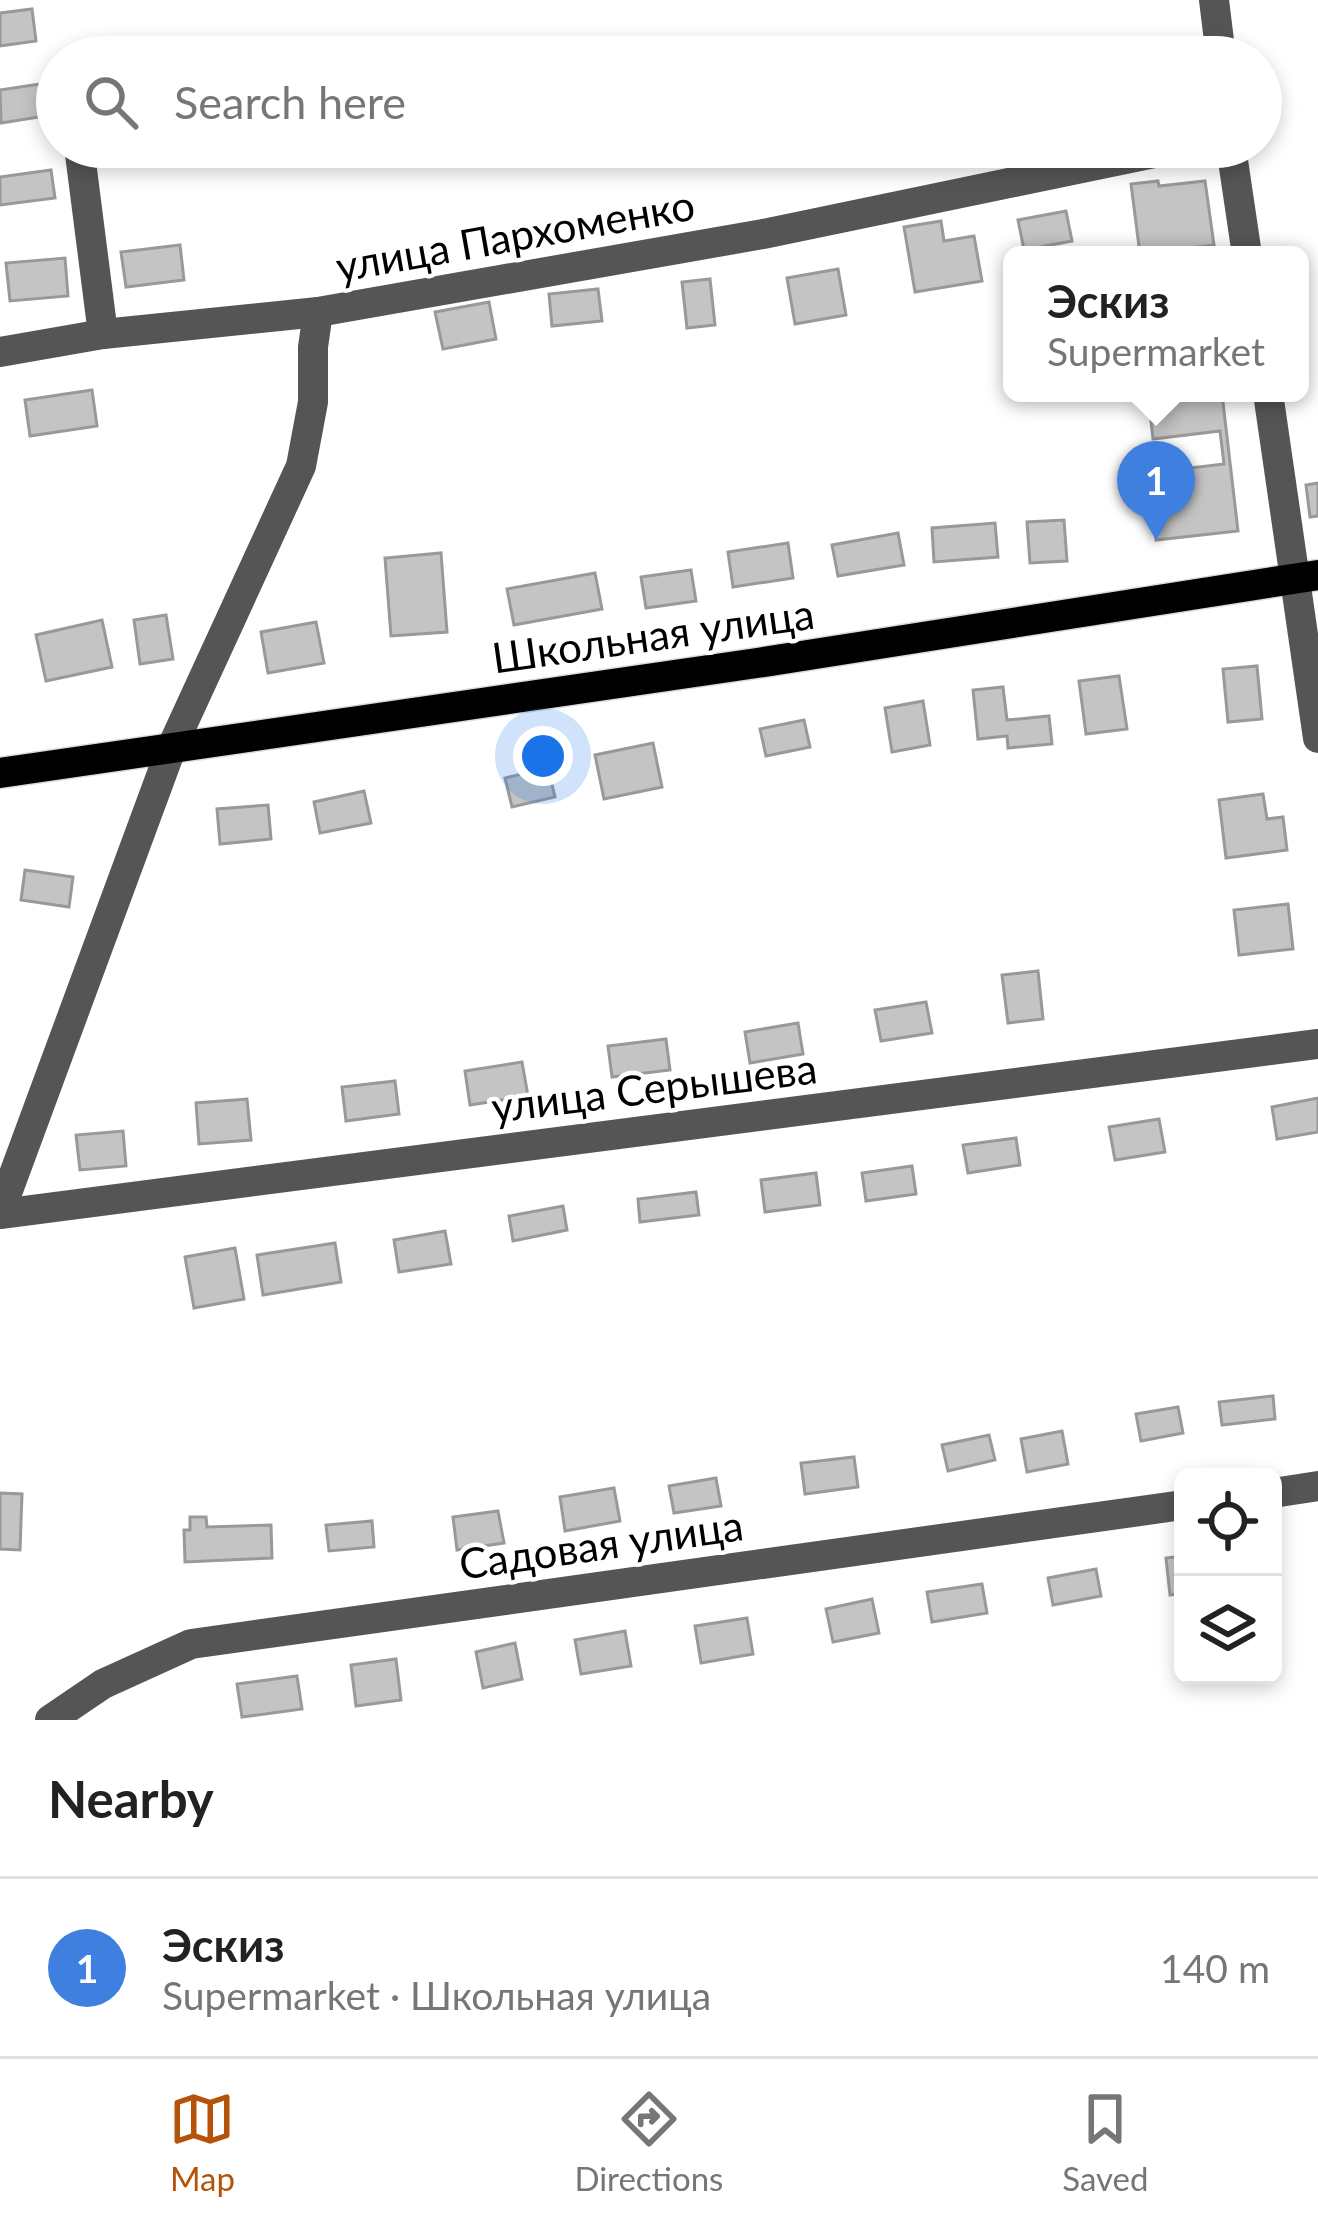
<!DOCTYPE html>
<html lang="en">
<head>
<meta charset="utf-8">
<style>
	:root { --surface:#fff; --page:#f2f2f2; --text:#222; --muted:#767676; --line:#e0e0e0; --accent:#b45309 }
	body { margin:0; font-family:Lato,sans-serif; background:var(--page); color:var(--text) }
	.controls { position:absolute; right:36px; bottom:36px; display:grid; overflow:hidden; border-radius:18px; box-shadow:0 6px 18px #0003 }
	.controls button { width:108px; height:108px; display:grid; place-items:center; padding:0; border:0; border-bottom:3px solid var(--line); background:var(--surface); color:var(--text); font:60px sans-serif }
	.you { position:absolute; left:543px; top:756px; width:42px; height:42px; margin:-30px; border:9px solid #fff; border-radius:50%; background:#1a73e8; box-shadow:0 0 0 18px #1a73e833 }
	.badge { display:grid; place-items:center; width:78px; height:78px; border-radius:50%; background:var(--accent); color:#fff; font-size:39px; font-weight:700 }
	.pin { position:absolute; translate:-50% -99px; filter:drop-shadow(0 3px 6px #0008) }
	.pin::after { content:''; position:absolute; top:63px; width:42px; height:36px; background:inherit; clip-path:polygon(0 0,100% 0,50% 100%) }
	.popup { position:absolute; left:1003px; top:246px; width:306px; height:156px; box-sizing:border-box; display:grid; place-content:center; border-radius:18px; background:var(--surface); filter:drop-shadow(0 3px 9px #0005); font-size:39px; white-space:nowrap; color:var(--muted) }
	.popup b { font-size:45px; color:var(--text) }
	.popup::after { content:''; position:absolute; left:50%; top:100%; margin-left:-24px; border:24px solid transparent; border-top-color:var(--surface) }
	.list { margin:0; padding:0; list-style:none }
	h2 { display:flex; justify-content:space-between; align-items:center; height:156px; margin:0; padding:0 48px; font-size:51px }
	h2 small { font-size:39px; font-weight:400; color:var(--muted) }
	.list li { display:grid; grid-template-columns:78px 1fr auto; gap:36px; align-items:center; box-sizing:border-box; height:180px; padding:0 48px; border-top:3px solid var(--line) }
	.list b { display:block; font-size:45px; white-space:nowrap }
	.list p { margin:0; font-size:39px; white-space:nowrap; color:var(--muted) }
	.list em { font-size:39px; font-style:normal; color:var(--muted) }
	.icon { flex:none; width:66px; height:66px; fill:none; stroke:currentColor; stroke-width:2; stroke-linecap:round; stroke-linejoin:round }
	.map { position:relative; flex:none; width:1318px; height:1720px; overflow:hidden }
	.search { position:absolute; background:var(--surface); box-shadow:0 6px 18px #0003; left:36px; right:36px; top:36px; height:132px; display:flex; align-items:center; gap:30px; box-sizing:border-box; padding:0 42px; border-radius:66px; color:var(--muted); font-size:45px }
	.sheet { height:336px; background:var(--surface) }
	nav { display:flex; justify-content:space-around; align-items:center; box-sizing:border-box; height:168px; border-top:3px solid var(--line); background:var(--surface); font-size:33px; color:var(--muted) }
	nav a { display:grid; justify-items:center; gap:6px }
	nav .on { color:var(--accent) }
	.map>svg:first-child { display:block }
	.building { fill:#c4c4c4; stroke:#999; stroke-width:3 }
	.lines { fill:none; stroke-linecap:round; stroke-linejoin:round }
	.major-casing { stroke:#dbdbdb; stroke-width:33 }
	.minor { stroke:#555; stroke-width:30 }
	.major { stroke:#000; stroke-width:30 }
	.labels { text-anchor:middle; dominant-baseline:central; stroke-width:9; stroke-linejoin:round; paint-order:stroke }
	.street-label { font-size:42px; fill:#000; stroke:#fff }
</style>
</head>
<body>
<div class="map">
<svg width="1318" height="1720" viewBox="0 0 1318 1720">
	<rect width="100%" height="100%" fill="#fff"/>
	<!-- building -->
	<g class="building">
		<path d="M 32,9 L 36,41 L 0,46 L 0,13 Z"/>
		<path d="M 862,46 L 863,57 L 793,57 L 793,52 Z"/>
		<path d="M 40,84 L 45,116 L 1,123 L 0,90 Z"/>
		<path d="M 51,170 L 55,198 L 0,205 L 0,177 Z"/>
		<path d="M 1158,181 L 1159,186 L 1205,181 L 1214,245 L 1140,254 L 1131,184 Z"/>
		<path d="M 1066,211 L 1072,241 L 1024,250 L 1018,220 Z"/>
		<path d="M 941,221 L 944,241 L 974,236 L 982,281 L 915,292 L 904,227 Z"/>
		<path d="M 180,245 L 184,280 L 126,287 L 121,252 Z"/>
		<path d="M 65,258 L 68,296 L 10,301 L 6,263 Z"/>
		<path d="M 838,269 L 846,315 L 795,324 L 787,278 Z"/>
		<path d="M 710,279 L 715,325 L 687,328 L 682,282 Z"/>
		<path d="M 598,289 L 602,321 L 552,326 L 549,294 Z"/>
		<path d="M 489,302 L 496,339 L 443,349 L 435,312 Z"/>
		<path d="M 92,390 L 97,426 L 30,436 L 25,400 Z"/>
		<path d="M 1222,394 L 1238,531 L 1156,540 L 1148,473 L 1224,464 L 1220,431 L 1153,439 L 1149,403 Z"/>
		<path d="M 1318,483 L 1318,516 L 1310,517 L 1306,485 Z"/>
		<path d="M 1064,520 L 1067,561 L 1030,563 L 1027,522 Z"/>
		<path d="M 995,523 L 998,557 L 934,562 L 932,528 Z"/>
		<path d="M 898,533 L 904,565 L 838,576 L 832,545 Z"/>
		<path d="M 788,543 L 793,578 L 733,587 L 728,552 Z"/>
		<path d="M 441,553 L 447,632 L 391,636 L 385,558 Z"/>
		<path d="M 691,570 L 696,601 L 646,608 L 641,577 Z"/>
		<path d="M 595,573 L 602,609 L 514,625 L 507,589 Z"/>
		<path d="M 166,615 L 173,659 L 140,664 L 134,620 Z"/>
		<path d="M 102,620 L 112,667 L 46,681 L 36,635 Z"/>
		<path d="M 316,622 L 324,663 L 268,673 L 261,632 Z"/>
		<path d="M 1257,666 L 1262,719 L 1228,722 L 1223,669 Z"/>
		<path d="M 1119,676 L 1127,729 L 1086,734 L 1079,681 Z"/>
		<path d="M 1003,687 L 1007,720 L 1049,716 L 1052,744 L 1008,748 L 1007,736 L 978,739 L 973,690 Z"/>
		<path d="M 923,701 L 930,745 L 892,752 L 885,708 Z"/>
		<path d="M 804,720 L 810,747 L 766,756 L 760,729 Z"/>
		<path d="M 653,743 L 662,787 L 604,799 L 595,755 Z"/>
		<path d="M 548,768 L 555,797 L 512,807 L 505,778 Z"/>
		<path d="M 364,791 L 371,823 L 320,833 L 314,802 Z"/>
		<path d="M 1263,794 L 1267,819 L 1283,817 L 1287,850 L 1226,858 L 1219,800 Z"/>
		<path d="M 268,805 L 271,839 L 220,844 L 217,809 Z"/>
		<path d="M 25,870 L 73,877 L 69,907 L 21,900 Z"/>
		<path d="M 1288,904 L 1293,949 L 1239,955 L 1234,910 Z"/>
		<path d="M 1038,971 L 1043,1019 L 1008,1023 L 1002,975 Z"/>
		<path d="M 926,1002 L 932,1033 L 881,1041 L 875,1010 Z"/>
		<path d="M 798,1023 L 803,1054 L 750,1063 L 745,1032 Z"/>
		<path d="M 666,1039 L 670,1070 L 612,1077 L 608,1046 Z"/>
		<path d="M 522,1062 L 528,1096 L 470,1105 L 465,1071 Z"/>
		<path d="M 395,1081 L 399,1114 L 346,1121 L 342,1087 Z"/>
		<path d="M 1318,1098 L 1318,1132 L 1277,1139 L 1272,1107 Z"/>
		<path d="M 247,1099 L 251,1140 L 199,1144 L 196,1103 Z"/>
		<path d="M 1159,1119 L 1165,1152 L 1115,1160 L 1109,1127 Z"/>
		<path d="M 123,1131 L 126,1166 L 80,1170 L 76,1135 Z"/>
		<path d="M 1016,1138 L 1020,1165 L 968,1173 L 963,1145 Z"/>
		<path d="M 912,1166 L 916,1194 L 866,1201 L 862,1173 Z"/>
		<path d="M 816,1173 L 820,1205 L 765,1212 L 761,1180 Z"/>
		<path d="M 696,1192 L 699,1215 L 640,1222 L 638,1199 Z"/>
		<path d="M 563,1206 L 567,1230 L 513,1241 L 509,1216 Z"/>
		<path d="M 445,1231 L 451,1264 L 399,1272 L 394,1240 Z"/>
		<path d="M 335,1243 L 341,1282 L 263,1295 L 257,1255 Z"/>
		<path d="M 235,1248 L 244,1299 L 194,1308 L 185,1257 Z"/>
		<path d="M 1273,1396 L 1275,1419 L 1222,1425 L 1219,1402 Z"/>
		<path d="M 1178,1407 L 1183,1433 L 1141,1441 L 1136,1414 Z"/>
		<path d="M 1062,1431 L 1068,1464 L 1027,1472 L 1021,1439 Z"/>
		<path d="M 989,1435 L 995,1460 L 948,1471 L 942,1445 Z"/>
		<path d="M 854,1457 L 858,1487 L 805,1494 L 801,1463 Z"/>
		<path d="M 716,1478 L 721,1506 L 674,1513 L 669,1486 Z"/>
		<path d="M 614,1488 L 620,1521 L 565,1531 L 560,1497 Z"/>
		<path d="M 0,1493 L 22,1494 L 20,1550 L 0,1549 Z"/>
		<path d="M 498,1511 L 504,1543 L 457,1550 L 453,1517 Z"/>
		<path d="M 190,1517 L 206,1517 L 207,1527 L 271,1525 L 272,1558 L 185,1562 L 184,1530 L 190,1530 Z"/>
		<path d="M 372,1521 L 374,1547 L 329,1551 L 326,1525 Z"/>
		<path d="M 1183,1556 L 1183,1593 L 1170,1595 L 1166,1558 Z"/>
		<path d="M 1096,1569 L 1101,1596 L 1053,1605 L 1048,1578 Z"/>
		<path d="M 982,1584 L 987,1613 L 932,1622 L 927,1592 Z"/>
		<path d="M 872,1599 L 879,1633 L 833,1642 L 826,1609 Z"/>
		<path d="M 747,1618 L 753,1654 L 701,1663 L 695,1626 Z"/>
		<path d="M 625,1631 L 631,1666 L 581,1674 L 575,1640 Z"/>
		<path d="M 515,1643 L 522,1679 L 483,1688 L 476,1652 Z"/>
		<path d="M 396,1659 L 401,1700 L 356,1706 L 351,1665 Z"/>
		<path d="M 297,1676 L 302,1709 L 242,1717 L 237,1684 Z"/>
	</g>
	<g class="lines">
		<defs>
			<path id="major" d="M 0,773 L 757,663 L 1318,575"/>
		</defs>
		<!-- major casing -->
		<use href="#major" class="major-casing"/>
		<!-- minor -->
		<g class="minor">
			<path d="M 1214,0 L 1221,57"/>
			<path d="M 1231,147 L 1247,255"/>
			<path d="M 80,154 L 103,334"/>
			<path d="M 0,352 L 103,334 L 318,312 L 763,234 L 1183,147"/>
			<path d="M 1268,393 L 1318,738"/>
			<path d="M 0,1212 L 171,749 L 301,466 L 313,402 L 313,347 L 318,312"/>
			<path d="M 0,1214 L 1318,1044"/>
			<path d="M 1273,1493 L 1318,1486"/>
			<path d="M 50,1720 L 103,1684 L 191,1644 L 1183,1505"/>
		</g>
		<!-- major -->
		<use href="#major" class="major"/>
	</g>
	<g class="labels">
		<!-- street labels -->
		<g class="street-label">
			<text transform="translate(515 235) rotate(-10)">улица Пархоменко</text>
			<text transform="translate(653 635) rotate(-8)">Школьная улица</text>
			<text transform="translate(654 1087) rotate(-7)">улица Серышева</text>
			<text transform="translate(601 1544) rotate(-8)">Садовая улица</text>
		</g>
	</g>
</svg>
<div class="controls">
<button><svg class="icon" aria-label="locate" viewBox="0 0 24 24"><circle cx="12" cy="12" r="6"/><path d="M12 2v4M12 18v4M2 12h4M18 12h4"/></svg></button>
<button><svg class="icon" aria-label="layers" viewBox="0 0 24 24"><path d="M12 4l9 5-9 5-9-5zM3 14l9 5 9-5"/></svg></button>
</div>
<div class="you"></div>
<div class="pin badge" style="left:1156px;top:540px;background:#3f7fe0">1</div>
<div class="popup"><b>Эскиз</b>Supermarket</div>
<div class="search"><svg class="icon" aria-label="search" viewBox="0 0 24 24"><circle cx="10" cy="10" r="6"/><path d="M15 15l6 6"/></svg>Search here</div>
</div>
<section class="sheet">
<h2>Nearby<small></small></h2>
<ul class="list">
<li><span class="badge" style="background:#3f7fe0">1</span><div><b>Эскиз</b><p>Supermarket · Школьная улица</p></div><em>140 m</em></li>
</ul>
</section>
<nav>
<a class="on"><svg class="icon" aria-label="map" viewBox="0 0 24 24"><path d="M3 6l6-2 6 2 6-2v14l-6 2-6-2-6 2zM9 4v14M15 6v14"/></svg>Map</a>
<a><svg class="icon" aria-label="directions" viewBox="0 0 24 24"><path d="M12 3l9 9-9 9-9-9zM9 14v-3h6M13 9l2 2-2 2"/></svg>Directions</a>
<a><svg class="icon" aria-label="saved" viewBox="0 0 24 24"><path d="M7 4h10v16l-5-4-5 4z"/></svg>Saved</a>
</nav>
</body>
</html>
